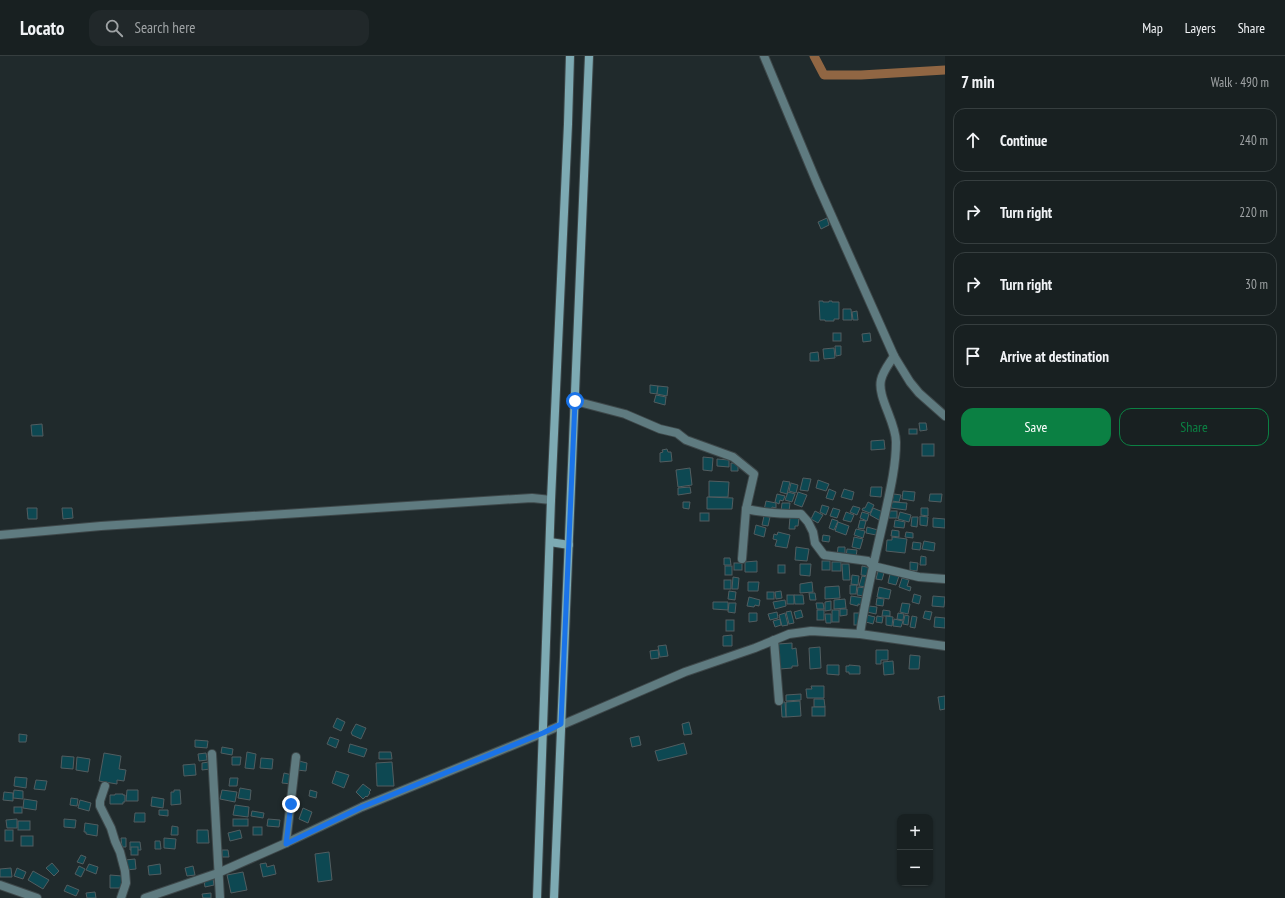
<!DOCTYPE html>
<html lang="en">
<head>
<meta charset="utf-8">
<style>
	:root { --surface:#182021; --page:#21282a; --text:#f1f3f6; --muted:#9fa3a5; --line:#363e3f; --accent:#0b8043 }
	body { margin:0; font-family:"PT Sans Narrow",sans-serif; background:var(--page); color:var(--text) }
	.controls { position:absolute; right:12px; bottom:12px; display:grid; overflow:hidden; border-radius:8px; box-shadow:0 1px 3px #0004 }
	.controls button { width:36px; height:36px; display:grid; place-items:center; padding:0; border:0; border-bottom:1px solid var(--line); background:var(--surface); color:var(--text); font:20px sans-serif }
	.stop { position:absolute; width:12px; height:12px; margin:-9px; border:3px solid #1a73e8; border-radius:50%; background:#fff }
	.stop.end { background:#1a73e8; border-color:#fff; box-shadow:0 1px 4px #0008 }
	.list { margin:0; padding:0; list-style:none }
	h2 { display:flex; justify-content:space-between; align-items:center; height:52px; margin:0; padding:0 16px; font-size:17px }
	h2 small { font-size:13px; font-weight:400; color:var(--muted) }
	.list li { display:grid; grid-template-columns:26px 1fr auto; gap:12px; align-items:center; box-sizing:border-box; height:64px; margin:0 8px 8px; padding:0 8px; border:1px solid var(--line); border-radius:12px }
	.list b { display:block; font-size:15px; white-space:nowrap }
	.list em { font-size:13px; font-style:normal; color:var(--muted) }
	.actions { display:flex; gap:8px; padding:12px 16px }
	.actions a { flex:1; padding:9px 0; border:1px solid var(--accent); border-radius:12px; text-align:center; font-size:14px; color:var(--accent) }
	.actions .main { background:var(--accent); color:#fff }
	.icon { flex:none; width:22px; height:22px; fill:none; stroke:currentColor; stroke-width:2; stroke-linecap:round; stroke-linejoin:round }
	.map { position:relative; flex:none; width:945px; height:842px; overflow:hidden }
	header { display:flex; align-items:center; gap:24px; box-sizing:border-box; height:56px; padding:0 20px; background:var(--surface); border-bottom:1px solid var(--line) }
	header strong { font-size:19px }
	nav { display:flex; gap:22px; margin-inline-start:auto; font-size:14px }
	.search { width:280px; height:36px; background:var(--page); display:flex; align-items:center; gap:10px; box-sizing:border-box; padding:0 14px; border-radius:12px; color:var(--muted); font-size:15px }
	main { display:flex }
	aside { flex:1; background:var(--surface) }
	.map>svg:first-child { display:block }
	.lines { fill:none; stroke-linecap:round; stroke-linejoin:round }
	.canal { stroke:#906643; stroke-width:9 }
	.building { fill:#0d4852; stroke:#525d60 }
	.minor-casing { stroke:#3e484a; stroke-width:10 }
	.secondary-casing { stroke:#3e484a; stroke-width:10 }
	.minor { stroke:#5f7b80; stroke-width:8 }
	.secondary { stroke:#7daab3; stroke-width:8 }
	.route { stroke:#1a73e8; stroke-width:5 }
</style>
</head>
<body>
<header>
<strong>Locato</strong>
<div class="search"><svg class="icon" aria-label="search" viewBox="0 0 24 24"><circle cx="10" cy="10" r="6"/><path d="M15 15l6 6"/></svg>Search here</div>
<nav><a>Map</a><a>Layers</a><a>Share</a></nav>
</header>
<main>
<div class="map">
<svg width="945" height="842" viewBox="0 0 945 842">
	<rect width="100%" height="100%" fill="#202a2c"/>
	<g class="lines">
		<!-- canal -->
		<path class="canal" d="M 814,0 L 824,19 L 861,19 L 945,14"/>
	</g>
	<!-- building -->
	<g class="building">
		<path d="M 827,162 L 829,169 L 821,173 L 818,166 Z"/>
		<path d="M 819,245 L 823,245 L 823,246 L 829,246 L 829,245 L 832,245 L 832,246 L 839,246 L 839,263 L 834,263 L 834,265 L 825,265 L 825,264 L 820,264 Z"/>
		<path d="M 843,253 L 851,253 L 852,264 L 843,264 Z"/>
		<path d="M 857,255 L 858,264 L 853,264 L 852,256 Z"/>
		<rect x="833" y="277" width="8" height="8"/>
		<path d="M 870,277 L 871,285 L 863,286 L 862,278 Z"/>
		<path d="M 835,290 L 841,290 L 841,299 L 836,300 Z"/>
		<path d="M 834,292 L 835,302 L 824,303 L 823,293 Z"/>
		<path d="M 818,296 L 819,305 L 810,305 L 810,297 Z"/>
		<path d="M 650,329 L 658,330 L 657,338 L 650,337 Z"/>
		<path d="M 658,330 L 668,331 L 667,340 L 657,338 Z"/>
		<path d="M 656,339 L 666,341 L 665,349 L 654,346 Z"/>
		<path d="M 919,367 L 926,367 L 927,374 L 920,375 Z"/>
		<path d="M 42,368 L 43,380 L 32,380 L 31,369 Z"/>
		<rect x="909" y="373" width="8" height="5"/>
		<path d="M 884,384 L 885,393 L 871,394 L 871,385 Z"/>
		<rect x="922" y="388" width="12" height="12"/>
		<path d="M 667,393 L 668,396 L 671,396 L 672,405 L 660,406 L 660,397 L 663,396 L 662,394 Z"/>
		<path d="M 703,401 L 713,402 L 712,415 L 703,414 Z"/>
		<path d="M 717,403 L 729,404 L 729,411 L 717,410 Z"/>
		<path d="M 731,407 L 738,408 L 738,415 L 731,415 Z"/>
		<path d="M 690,412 L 692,429 L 678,431 L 676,414 Z"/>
		<path d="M 803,422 L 811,423 L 808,435 L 800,434 Z"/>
		<path d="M 818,424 L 829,428 L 826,435 L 816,432 Z"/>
		<path d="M 709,425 L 729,426 L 728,441 L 709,441 Z"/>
		<path d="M 783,425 L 790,426 L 787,438 L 780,436 Z"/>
		<path d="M 791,427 L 798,429 L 796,437 L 789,435 Z"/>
		<path d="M 690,431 L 691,437 L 678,439 L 678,432 Z"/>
		<path d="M 871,431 L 882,431 L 881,441 L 870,440 Z"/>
		<path d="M 829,433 L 836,436 L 833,444 L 826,442 Z"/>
		<path d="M 844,433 L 854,436 L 852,444 L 841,441 Z"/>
		<path d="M 903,435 L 915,436 L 914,445 L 902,443 Z"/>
		<path d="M 788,436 L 795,438 L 792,446 L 785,444 Z"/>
		<path d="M 798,436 L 807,439 L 802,451 L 794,448 Z"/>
		<path d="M 777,438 L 785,440 L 783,445 L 780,444 L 779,448 L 775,446 Z"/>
		<path d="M 894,438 L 901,439 L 899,446 L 892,445 Z"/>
		<path d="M 930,438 L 942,438 L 941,446 L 929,445 Z"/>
		<path d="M 707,441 L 733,442 L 732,453 L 707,453 Z"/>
		<path d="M 766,445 L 776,447 L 776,452 L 772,451 L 771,455 L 764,454 Z"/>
		<path d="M 683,446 L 690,446 L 689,453 L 683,452 Z"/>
		<path d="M 868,446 L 874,449 L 870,457 L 862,454 L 863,452 L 865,452 Z"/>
		<path d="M 892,446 L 907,447 L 906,454 L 891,452 Z"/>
		<path d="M 782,447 L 790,447 L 789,455 L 781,455 Z"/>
		<path d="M 822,449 L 829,451 L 826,459 L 820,456 Z"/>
		<path d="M 853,450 L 860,452 L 857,459 L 850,456 Z"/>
		<path d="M 27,452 L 37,452 L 37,463 L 28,463 Z"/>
		<path d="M 62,452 L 72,452 L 73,462 L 63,463 Z"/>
		<path d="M 833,452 L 840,454 L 837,462 L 830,460 Z"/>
		<path d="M 873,452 L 883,456 L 879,464 L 870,459 Z"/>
		<path d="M 921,452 L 928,452 L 928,460 L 921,459 Z"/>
		<path d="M 815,455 L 823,459 L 818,467 L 811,463 Z"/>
		<rect x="889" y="455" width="8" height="7"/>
		<path d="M 846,456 L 854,459 L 851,466 L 843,464 Z"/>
		<path d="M 862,456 L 869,458 L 867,465 L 860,462 Z"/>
		<path d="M 900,456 L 911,459 L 909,466 L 898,463 Z"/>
		<rect x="700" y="457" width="9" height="8"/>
		<path d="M 764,460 L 770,461 L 768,470 L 762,469 Z"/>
		<path d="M 920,460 L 928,461 L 927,470 L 920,469 Z"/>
		<path d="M 790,461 L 799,462 L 798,470 L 795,470 L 795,473 L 789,473 Z"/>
		<path d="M 912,461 L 918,461 L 917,471 L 911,470 Z"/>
		<path d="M 933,462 L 945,463 L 945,472 L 933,471 Z"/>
		<path d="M 832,463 L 838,465 L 834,474 L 829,472 Z"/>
		<path d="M 860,464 L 866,465 L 864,473 L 858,472 Z"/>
		<path d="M 895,464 L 905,466 L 904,472 L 894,471 Z"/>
		<path d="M 838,466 L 849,470 L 846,479 L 835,475 Z"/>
		<path d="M 756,469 L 766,472 L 764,481 L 754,478 Z"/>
		<path d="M 867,471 L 878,474 L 876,479 L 866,477 Z"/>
		<path d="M 856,473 L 865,475 L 863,482 L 854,479 Z"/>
		<path d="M 892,474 L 899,475 L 899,481 L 891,480 Z"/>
		<path d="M 778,476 L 790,479 L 787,492 L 775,490 L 777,484 L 773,483 L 774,478 L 777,479 Z"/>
		<path d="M 906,476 L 913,477 L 913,482 L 905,481 Z"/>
		<path d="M 823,479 L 830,480 L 829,486 L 822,485 Z"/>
		<path d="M 854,481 L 863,483 L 860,493 L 852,491 Z"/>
		<path d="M 892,481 L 907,483 L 905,497 L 886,495 L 887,484 L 892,484 Z"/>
		<path d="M 924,485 L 935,487 L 934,495 L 922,493 Z"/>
		<path d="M 913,486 L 921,487 L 920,494 L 912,493 Z"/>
		<path d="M 796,491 L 809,493 L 807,505 L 795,504 Z"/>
		<path d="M 838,491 L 845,491 L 845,500 L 837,500 Z"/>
		<path d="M 847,493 L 857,494 L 856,501 L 846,501 Z"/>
		<path d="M 921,500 L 926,501 L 926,509 L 920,509 Z"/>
		<path d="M 724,502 L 730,502 L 731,509 L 724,509 Z"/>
		<path d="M 757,505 L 757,516 L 745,516 L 745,506 Z"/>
		<rect x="822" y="505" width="8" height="9"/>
		<rect x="832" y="506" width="9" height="9"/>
		<path d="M 910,506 L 918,507 L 917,515 L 910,514 Z"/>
		<rect x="734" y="507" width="8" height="7"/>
		<path d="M 800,508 L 811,508 L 810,520 L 800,519 Z"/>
		<path d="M 842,508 L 849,508 L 850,524 L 843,524 Z"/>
		<rect x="778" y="509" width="7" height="8"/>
		<rect x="725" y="510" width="7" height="9"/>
		<path d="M 862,510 L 871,512 L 870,520 L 861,519 Z"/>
		<path d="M 878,515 L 884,517 L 882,524 L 876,523 Z"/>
		<path d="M 890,518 L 899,520 L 896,529 L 888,527 Z"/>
		<path d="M 852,519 L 859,520 L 858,529 L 851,528 Z"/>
		<path d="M 862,520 L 867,521 L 866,531 L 859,530 Z"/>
		<path d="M 733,521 L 739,522 L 738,533 L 732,533 Z"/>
		<path d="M 902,522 L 909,524 L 907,530 L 911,531 L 910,535 L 899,531 Z"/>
		<rect x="724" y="524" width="7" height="9"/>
		<path d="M 748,526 L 759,526 L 758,535 L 748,535 Z"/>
		<path d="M 812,526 L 813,536 L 800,537 L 800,528 Z"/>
		<path d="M 850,529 L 857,529 L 856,538 L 850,538 Z"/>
		<path d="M 839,530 L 840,542 L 825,543 L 825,531 Z"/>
		<path d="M 858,531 L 865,532 L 864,540 L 857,539 Z"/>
		<path d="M 879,531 L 891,534 L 889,543 L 877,541 Z"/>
		<path d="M 729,535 L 736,536 L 735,544 L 728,543 Z"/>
		<path d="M 781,535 L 782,542 L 776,543 L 775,536 Z"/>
		<rect x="767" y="536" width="7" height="7"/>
		<path d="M 809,537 L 815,537 L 816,544 L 810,544 Z"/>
		<path d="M 914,538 L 921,540 L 919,548 L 912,546 Z"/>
		<rect x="787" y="539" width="7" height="9"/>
		<path d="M 794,539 L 803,539 L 804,548 L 795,548 Z"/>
		<path d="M 851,540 L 864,542 L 863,549 L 858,548 L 858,550 L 850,548 Z"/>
		<path d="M 933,540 L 945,541 L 944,551 L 932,550 Z"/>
		<path d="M 749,541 L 760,544 L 759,550 L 755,549 L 754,551 L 747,550 Z"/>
		<path d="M 877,542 L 884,543 L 883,550 L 876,549 Z"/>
		<path d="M 845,543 L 846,552 L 834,553 L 834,544 Z"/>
		<path d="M 785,544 L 786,550 L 775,553 L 773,546 Z"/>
		<path d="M 831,545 L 831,554 L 825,555 L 825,546 Z"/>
		<path d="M 713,546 L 728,546 L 728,554 L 713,553 Z"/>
		<path d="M 729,547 L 736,547 L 735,557 L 728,556 Z"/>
		<path d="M 816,547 L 823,547 L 824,553 L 817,553 Z"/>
		<path d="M 902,547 L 910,548 L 908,558 L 900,556 Z"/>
		<path d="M 869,550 L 877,551 L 876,558 L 867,556 Z"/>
		<path d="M 840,553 L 847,553 L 847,559 L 840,560 Z"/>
		<path d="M 801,554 L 803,561 L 796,563 L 794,556 Z"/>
		<rect x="817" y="554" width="7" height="10"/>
		<rect x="832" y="554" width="7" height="12"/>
		<path d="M 883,554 L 890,555 L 890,560 L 882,560 Z"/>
		<path d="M 791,555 L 794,567 L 789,568 L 786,556 Z"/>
		<path d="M 925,555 L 932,556 L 930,564 L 923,562 Z"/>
		<path d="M 777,556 L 778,562 L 770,564 L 768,558 Z"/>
		<path d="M 749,557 L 757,557 L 757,565 L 749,566 Z"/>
		<path d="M 785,557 L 788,569 L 782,570 L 779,559 Z"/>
		<rect x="854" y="557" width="7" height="12"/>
		<path d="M 898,557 L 904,558 L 903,564 L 897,563 Z"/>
		<path d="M 825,558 L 831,558 L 831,567 L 826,567 Z"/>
		<path d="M 867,559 L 875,561 L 873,568 L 866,566 Z"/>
		<path d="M 905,559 L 909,560 L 908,569 L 903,568 Z"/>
		<path d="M 877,560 L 883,561 L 882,567 L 876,566 Z"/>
		<path d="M 886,560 L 893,561 L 892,570 L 886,569 Z"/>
		<path d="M 912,560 L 917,561 L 915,572 L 910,571 Z"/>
		<path d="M 935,561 L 945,562 L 945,572 L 934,571 Z"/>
		<path d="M 780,563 L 781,569 L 775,571 L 773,565 Z"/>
		<path d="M 894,563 L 903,565 L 901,571 L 893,570 Z"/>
		<rect x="726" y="564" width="8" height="11"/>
		<path d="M 732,579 L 732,590 L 723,590 L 723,580 Z"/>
		<path d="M 792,587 L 792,593 L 796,592 L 798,610 L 792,610 L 792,612 L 780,613 L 778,588 Z"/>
		<path d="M 666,589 L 668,600 L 660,601 L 658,590 Z"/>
		<path d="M 820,591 L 821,612 L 810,613 L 809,592 Z"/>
		<path d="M 658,594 L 659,602 L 651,603 L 650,595 Z"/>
		<path d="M 876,594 L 888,594 L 888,604 L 881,604 L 881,608 L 876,608 Z"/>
		<path d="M 910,599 L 920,600 L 919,613 L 909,613 Z"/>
		<path d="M 893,605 L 894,618 L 884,619 L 883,606 Z"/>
		<path d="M 827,609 L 839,609 L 839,619 L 827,618 Z"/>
		<path d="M 849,609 L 860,610 L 860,618 L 849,618 L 849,616 L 846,616 L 846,610 L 849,610 Z"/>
		<path d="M 811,630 L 824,630 L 824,642 L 807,642 L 806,633 L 812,633 Z"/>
		<path d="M 801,638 L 801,644 L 786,645 L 786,639 Z"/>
		<path d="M 945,640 L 945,653 L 940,654 L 938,641 Z"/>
		<path d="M 814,643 L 824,643 L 825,651 L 814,651 Z"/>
		<path d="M 800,645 L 801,660 L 786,661 L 786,646 Z"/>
		<path d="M 781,646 L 785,646 L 786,661 L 782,661 Z"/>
		<rect x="812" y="651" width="13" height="9"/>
		<path d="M 337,662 L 345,666 L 341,675 L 333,671 Z"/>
		<path d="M 689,666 L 692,678 L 684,679 L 682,668 Z"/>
		<path d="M 356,668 L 366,672 L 361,683 L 352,679 L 352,678 L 351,677 Z"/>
		<path d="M 19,678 L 27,679 L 26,686 L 19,686 Z"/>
		<path d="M 639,680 L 641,689 L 632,691 L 630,682 Z"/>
		<path d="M 330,681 L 339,684 L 336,692 L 327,688 Z"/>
		<path d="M 195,684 L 208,685 L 207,692 L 195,691 Z"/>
		<path d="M 684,687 L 687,698 L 658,705 L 655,695 Z"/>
		<path d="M 350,688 L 367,693 L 364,701 L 348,696 Z"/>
		<path d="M 222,691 L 233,693 L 232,699 L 221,697 Z"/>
		<path d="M 247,696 L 256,698 L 254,713 L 245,712 Z"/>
		<path d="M 379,696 L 391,696 L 392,703 L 379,703 Z"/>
		<path d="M 104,697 L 121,700 L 119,713 L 126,714 L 124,725 L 117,724 L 117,728 L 99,725 Z"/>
		<path d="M 206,697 L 207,704 L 199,705 L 198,698 Z"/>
		<path d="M 62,700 L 74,701 L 73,713 L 61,712 Z"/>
		<path d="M 77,701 L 90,703 L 88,716 L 76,714 Z"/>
		<path d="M 232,701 L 241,701 L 240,709 L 232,709 Z"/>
		<path d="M 261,702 L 273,703 L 272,713 L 260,712 Z"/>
		<path d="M 299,705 L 307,707 L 306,715 L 297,714 Z"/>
		<path d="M 209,706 L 210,713 L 202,714 L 202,707 Z"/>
		<path d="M 392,706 L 394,730 L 377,730 L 376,707 Z"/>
		<path d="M 195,708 L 196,719 L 184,720 L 183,709 Z"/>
		<path d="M 336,715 L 349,719 L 344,732 L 332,727 Z"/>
		<path d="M 284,717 L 292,719 L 291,728 L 282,727 Z"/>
		<path d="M 15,721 L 27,722 L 26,732 L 14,730 Z"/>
		<path d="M 230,722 L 238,722 L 237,730 L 229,730 Z"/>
		<path d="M 36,724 L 47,725 L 45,734 L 34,733 Z"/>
		<path d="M 363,728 L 371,734 L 369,736 L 370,737 L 367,741 L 366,740 L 363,743 L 356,736 Z"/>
		<path d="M 240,732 L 251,734 L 250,744 L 238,742 Z"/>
		<path d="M 14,734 L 23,735 L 23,743 L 13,742 Z"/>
		<path d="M 127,734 L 138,734 L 138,745 L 126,745 Z"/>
		<path d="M 174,734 L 180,734 L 181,748 L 171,749 L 171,736 L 174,736 Z"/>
		<path d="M 222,734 L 237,736 L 235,746 L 220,743 Z"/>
		<path d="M 310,734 L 317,736 L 316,742 L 309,740 Z"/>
		<path d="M 4,736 L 13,737 L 13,745 L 3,744 Z"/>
		<path d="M 115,738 L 123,738 L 123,739 L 125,739 L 125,746 L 123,746 L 123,748 L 110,748 L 110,739 L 115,739 Z"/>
		<path d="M 152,741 L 164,743 L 163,752 L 151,750 Z"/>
		<path d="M 71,742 L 78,743 L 77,750 L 70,749 Z"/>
		<path d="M 24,743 L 37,745 L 36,754 L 23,752 Z"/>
		<path d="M 80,744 L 91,747 L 89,755 L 78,752 Z"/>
		<path d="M 235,749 L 249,751 L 248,761 L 233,759 Z"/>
		<rect x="14" y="751" width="8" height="6"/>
		<path d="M 303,752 L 312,756 L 308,767 L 299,763 Z"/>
		<path d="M 159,754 L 168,754 L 168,760 L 159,759 Z"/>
		<path d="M 252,755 L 264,757 L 263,762 L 251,760 Z"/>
		<path d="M 135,757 L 145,757 L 145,766 L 134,766 Z"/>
		<path d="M 17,763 L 17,772 L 7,772 L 6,764 Z"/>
		<path d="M 64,763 L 76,764 L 75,772 L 64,771 Z"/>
		<rect x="233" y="763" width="15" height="7"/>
		<path d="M 268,763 L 280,764 L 279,771 L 267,770 Z"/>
		<rect x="18" y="765" width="12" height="9"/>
		<path d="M 85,767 L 98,769 L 97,780 L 86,778 L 86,776 L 84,776 Z"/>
		<path d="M 172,770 L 178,771 L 178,779 L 171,779 Z"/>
		<rect x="253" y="771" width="9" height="8"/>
		<rect x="5" y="774" width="8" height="11"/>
		<path d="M 197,774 L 208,774 L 209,787 L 197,787 Z"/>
		<path d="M 240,774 L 242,782 L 230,785 L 228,777 Z"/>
		<rect x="21" y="780" width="12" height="10"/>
		<path d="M 121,782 L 126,782 L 126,791 L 122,791 Z"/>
		<path d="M 164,782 L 176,783 L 175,793 L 164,792 Z"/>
		<path d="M 155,785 L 160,785 L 161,793 L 155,793 Z"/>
		<path d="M 130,786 L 140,786 L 141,794 L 130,794 Z"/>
		<rect x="131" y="791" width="7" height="8"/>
		<path d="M 222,794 L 228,794 L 229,801 L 222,801 Z"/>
		<path d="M 329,796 L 332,824 L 318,826 L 315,798 Z"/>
		<path d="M 81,799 L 86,801 L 83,808 L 77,806 Z"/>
		<path d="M 135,803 L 136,813 L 126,814 L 125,804 Z"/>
		<path d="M 52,807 L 59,815 L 54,820 L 46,812 Z"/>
		<path d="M 266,807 L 267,811 L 274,809 L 276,818 L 263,821 L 260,808 Z"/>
		<path d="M 89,808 L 98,811 L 96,818 L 86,814 Z"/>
		<path d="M 160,808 L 161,818 L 149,819 L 148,810 Z"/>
		<path d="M 79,810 L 85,813 L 81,821 L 75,818 Z"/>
		<path d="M 193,810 L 195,819 L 187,820 L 185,812 Z"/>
		<path d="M 11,812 L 12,821 L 0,821 L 0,813 Z"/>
		<path d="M 17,812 L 26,816 L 23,823 L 14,820 Z"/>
		<path d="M 33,815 L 49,824 L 43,833 L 28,824 Z"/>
		<path d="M 243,816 L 247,834 L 231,837 L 227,819 Z"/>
		<path d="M 110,819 L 122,820 L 121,832 L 110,832 Z"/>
		<path d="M 213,823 L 214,829 L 205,831 L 204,825 Z"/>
		<path d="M 67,829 L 79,834 L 76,840 L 64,835 Z"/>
		<path d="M 95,836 L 96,842 L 87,842 L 86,837 Z"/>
		<path d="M 211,837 L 211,842 L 203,842 L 202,838 Z"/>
	</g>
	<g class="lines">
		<defs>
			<g id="minor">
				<path d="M 764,0 L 817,127 L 894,300 L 910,326 L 919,337 L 945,360"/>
				<path d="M 575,345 L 625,358 L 660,373 L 677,377 L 686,384 L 733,401 L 754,418 L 746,453 C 764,457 782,458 801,458 L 808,466 L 813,476 L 815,487 L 824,499 L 868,505 L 873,510 L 919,521 L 945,523"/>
				<path d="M 0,479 L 101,470 L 499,444 L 532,442 L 551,444"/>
				<path d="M 742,503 L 746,453"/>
				<path d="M 860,578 C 866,537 876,498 885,458 C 890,435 896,410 896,386 C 896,366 877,341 881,324 C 883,315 889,308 894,300"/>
				<path d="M 774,584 L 779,645"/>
				<path d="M 212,698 L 220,842"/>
				<path d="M 105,730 L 100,745 L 100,750 L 111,772 L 115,785 L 120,796 L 125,815 L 126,827 L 121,842"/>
				<path d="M 286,787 L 296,701"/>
				<path d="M 0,829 L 37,842"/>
				<path d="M 145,842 L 218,817 L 286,787 L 362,751 L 543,677 L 685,616 L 755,592 L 789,578 L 811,575 L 860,578 L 945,590"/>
			</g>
			<g id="secondary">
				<path d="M 550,486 L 569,489"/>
				<path d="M 537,842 L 551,444 L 568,68 L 570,0"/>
				<path d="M 554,842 L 589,0"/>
			</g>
		</defs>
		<!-- minor casing -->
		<use href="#minor" class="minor-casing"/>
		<!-- secondary casing -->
		<use href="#secondary" class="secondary-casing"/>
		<!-- minor -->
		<use href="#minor" class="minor"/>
		<!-- secondary -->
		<use href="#secondary" class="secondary"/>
	</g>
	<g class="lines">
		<!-- route -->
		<path class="route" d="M 291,748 L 286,788 L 362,751 L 543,677 L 561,668 L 575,345"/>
	</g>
</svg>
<div class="controls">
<button>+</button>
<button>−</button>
</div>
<div class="stop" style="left:575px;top:345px"></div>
<div class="stop end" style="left:291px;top:748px"></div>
</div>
<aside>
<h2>7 min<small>Walk · 490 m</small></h2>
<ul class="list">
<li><svg class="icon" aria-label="ahead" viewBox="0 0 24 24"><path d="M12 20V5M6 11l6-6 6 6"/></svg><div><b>Continue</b></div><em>240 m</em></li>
<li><svg class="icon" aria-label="right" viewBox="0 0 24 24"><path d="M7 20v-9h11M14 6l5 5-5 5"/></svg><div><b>Turn right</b></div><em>220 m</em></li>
<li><svg class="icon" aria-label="right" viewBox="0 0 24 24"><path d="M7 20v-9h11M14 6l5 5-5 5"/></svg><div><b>Turn right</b></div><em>30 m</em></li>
<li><svg class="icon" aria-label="arrive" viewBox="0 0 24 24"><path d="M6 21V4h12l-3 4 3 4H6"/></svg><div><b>Arrive at destination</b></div></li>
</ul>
<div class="actions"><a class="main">Save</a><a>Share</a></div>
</aside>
</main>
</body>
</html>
